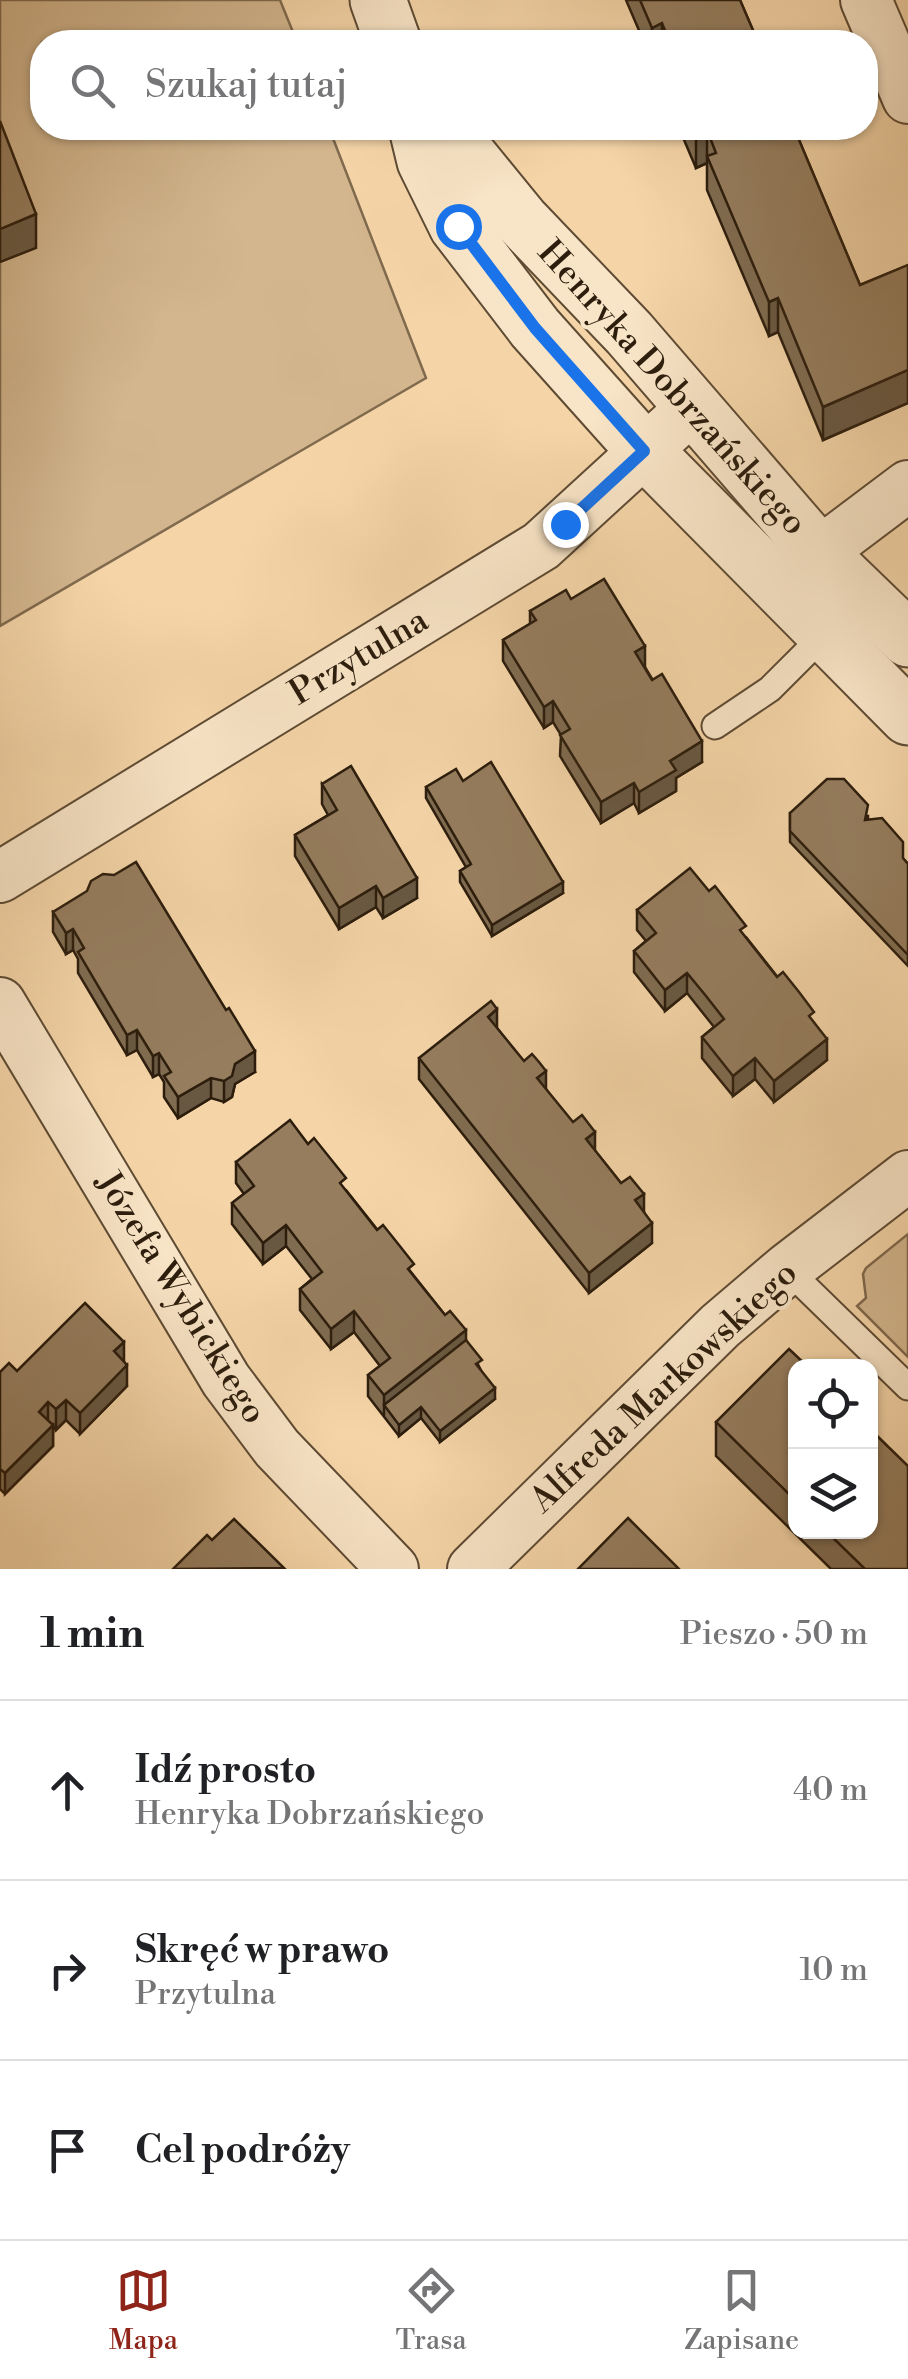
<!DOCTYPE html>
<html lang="pl">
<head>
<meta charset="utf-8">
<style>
	:root { --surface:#fff; --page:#f6f6f6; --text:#202124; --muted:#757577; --line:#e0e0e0; --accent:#8f2418 }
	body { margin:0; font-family:"Libre Bodoni",serif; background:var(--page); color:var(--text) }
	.controls { position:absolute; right:30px; bottom:30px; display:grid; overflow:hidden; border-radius:20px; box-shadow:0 2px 8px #0004 }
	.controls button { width:90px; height:90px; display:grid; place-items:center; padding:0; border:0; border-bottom:2px solid var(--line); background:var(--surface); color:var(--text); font:50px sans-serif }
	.stop { position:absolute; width:30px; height:30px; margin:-22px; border:8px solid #1a73e8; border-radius:50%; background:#fff }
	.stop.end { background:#1a73e8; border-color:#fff; box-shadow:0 2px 10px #0008 }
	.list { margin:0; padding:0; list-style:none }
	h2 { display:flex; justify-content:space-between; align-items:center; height:130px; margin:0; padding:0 40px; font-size:42px }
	h2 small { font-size:32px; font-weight:400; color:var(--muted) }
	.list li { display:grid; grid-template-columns:65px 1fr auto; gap:30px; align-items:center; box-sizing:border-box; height:180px; padding:0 40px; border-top:2px solid var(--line) }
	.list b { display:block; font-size:38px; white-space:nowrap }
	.list p { margin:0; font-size:32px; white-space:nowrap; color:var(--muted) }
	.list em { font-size:32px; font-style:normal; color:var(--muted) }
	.icon { flex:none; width:55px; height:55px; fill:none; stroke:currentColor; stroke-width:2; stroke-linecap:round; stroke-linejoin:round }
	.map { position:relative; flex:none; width:908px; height:1569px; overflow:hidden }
	.search { position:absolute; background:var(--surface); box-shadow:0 2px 8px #0004; left:30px; right:30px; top:30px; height:110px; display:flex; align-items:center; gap:25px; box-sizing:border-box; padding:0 35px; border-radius:40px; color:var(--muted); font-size:38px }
	.sheet { height:670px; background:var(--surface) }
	nav { display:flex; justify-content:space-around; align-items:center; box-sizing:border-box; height:140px; border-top:2px solid var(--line); background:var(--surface); font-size:28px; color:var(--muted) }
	nav a { display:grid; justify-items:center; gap:5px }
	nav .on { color:var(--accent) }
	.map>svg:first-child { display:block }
	.green { fill:#d3b68e; stroke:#806a4e; stroke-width:2.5 }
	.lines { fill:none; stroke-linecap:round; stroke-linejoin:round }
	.service-casing { stroke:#5e4b34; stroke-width:29 }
	.minor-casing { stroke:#5e4b34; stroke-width:54 }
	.tertiary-casing { stroke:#5e4b34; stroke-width:59 }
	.service { stroke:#f8e4c6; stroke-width:25 }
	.minor { stroke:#f8e4c6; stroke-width:50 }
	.tertiary { stroke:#f8e4c6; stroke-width:55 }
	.wall { fill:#806c51; stroke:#2c1d0d; stroke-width:2.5 }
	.shaded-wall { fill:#685842; stroke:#2c1d0d; stroke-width:2.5 }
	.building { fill:#957d5e; stroke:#2c1d0d; stroke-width:2.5 }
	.route { stroke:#1a73e8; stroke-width:12 }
	.labels { text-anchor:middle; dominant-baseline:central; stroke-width:8; stroke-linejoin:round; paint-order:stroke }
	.street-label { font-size:35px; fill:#2c1d0d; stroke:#f8e4c6 }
</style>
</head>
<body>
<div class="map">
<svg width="908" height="1569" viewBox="0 0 908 1569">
	<rect width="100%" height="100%" fill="#f5d5a8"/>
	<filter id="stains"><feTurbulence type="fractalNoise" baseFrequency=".002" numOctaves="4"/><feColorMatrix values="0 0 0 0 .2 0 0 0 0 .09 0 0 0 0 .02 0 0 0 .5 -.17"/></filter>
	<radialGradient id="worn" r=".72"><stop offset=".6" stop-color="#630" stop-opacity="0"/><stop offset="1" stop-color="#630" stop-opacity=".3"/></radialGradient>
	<!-- green -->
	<g class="green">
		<path d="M 0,0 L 280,0 L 297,42 L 42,42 L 42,128 L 329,128 L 426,378 L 0,626 L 0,262 L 35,247 L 0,155 Z"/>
		<path d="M 908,1234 L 908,1357 L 857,1306 L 866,1298 L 863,1274 L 866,1268 Z"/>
	</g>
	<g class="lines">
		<defs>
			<g id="service">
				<path d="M 715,726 L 770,689 L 825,634"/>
				<path d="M 787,1269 L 908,1387"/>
			</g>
			<g id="minor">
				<path d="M 866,0 L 908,98"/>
				<path d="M 819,553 L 908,486"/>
				<path d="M 0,877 L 541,546 L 694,406"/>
				<path d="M 0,1003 L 226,1380 L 277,1448 L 393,1569"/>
				<path d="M 473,1569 L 720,1326 L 787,1269 L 908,1176"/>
			</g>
			<g id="tertiary">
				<path d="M 378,0 L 393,42"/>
				<path d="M 417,128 L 425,161 L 457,226 L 535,328 L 645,451 L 908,717"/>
				<path d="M 446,128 L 521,220 L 629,333 L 819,553 L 908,639"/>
			</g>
		</defs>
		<!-- service casing -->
		<use href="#service" class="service-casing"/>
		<!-- minor casing -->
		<use href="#minor" class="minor-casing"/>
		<!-- tertiary casing -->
		<use href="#tertiary" class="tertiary-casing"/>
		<!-- service -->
		<use href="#service" class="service"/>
		<!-- minor -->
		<use href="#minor" class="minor"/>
		<!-- tertiary -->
		<use href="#tertiary" class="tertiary"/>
	</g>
	<!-- wall -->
	<g class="wall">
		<path d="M 626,0 L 740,0 L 758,42 L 644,42 Z"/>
		<path d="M 679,128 L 794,128 L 860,285 L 908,265 L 908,403 L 823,440 L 778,332 L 769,336 L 707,190 L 707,163 L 696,168 Z"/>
		<path d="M 571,599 L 645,667 L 702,762 L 676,778 L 676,791 L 639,813 L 634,803 L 601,823 L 560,756 L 561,735 L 553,722 L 544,728 L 503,661 L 503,640 L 530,624 L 530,611 Z"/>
		<path d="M 463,781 L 563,893 L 492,936 L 460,882 L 460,871 L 466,867 L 426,798 L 426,787 Z"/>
		<path d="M 322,784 L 417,898 L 383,918 L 376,907 L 339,929 L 295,856 L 295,835 L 328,815 L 322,804 Z"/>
		<path d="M 790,813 L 868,816 L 868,820 L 908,864 L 908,966 L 790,842 Z"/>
		<path d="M 637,910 L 746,937 L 814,1023 L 827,1060 L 774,1102 L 755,1079 L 733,1096 L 702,1058 L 702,1037 L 714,1027 L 687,993 L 665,1011 L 634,972 L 634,951 L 646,941 L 637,930 Z"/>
		<path d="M 53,912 L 255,1072 L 235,1084 L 232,1097 L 224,1102 L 211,1098 L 178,1118 L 164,1097 L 164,1082 L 159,1074 L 153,1077 L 137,1050 L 127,1055 L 78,973 L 78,959 L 73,950 L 66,954 L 53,932 Z"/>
		<path d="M 497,1028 L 644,1212 L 652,1243 L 589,1293 L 419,1079 L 419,1058 Z"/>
		<path d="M 236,1162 L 346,1190 L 445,1315 L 466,1340 L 495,1399 L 440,1442 L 421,1418 L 399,1436 L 368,1396 L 368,1375 L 380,1366 L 354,1332 L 331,1349 L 300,1310 L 300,1289 L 312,1279 L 286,1246 L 263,1264 L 232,1224 L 232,1203 L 244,1194 L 236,1183 Z"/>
		<path d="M 124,1362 L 127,1386 L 80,1434 L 66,1420 L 56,1430 L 53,1426 L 53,1446 L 5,1494 L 0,1489 L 0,1372 Z"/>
		<path d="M 796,1366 L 796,1532 L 870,1532 L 908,1569 L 831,1569 L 716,1456 L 716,1422 Z"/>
	</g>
	<!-- shaded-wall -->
	<g class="shaded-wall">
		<path d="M 662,23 L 662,42 L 652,42 L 652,28 Z"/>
		<path d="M 707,130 L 707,163 L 696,168 L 696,134 Z"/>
		<path d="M 36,214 L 36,248 L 0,262 L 0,229 Z"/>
		<path d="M 778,298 L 778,332 L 769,336 L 769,302 Z"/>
		<path d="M 908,370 L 908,403 L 823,440 L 823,407 Z"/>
		<path d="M 645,646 L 645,667 L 635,673 L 635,652 Z"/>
		<path d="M 553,701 L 553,722 L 544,728 L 544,707 Z"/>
		<path d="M 702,741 L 702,762 L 676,778 L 676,791 L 639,813 L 639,792 L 670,761 Z"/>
		<path d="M 634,783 L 634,803 L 601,823 L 601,802 Z"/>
		<path d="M 417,878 L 417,898 L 383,918 L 383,898 Z"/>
		<path d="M 563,882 L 563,893 L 492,936 L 492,925 Z"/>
		<path d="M 376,886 L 376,907 L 339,929 L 339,908 Z"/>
		<path d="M 73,929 L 73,950 L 66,954 L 66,933 Z"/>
		<path d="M 687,973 L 687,993 L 665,1011 L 665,990 Z"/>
		<path d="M 497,1009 L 497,1030 L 488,1017 Z"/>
		<path d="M 137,1030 L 137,1050 L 127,1055 L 127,1035 Z"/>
		<path d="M 827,1039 L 827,1060 L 774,1102 L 774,1081 Z"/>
		<path d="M 255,1051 L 255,1072 L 235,1084 L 232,1097 L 224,1102 L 224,1081 L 235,1064 Z"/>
		<path d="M 159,1053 L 159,1074 L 153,1077 L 153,1056 Z"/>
		<path d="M 755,1058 L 755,1079 L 733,1096 L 733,1076 Z"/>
		<path d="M 546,1071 L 546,1092 L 537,1078 Z"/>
		<path d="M 211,1078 L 211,1098 L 178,1118 L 178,1097 Z"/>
		<path d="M 595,1132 L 595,1153 L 586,1139 Z"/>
		<path d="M 644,1194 L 644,1214 L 635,1200 Z"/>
		<path d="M 652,1223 L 652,1243 L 589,1293 L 589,1273 Z"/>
		<path d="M 286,1225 L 286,1246 L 263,1264 L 263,1243 Z"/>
		<path d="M 354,1311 L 354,1332 L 331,1349 L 331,1329 Z"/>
		<path d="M 466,1330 L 466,1351 L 384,1405 L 384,1416 L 384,1395 Z"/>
		<path d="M 124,1342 L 124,1363 L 114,1351 Z"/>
		<path d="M 127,1365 L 127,1386 L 80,1434 L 80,1413 Z"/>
		<path d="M 495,1388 L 495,1399 L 440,1442 L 440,1431 Z"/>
		<path d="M 66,1400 L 66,1420 L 56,1430 L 56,1409 Z"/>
		<path d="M 48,1402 L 48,1422 L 39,1412 Z"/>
		<path d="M 421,1407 L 421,1418 L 399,1436 L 399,1425 Z"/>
		<path d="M 53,1425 L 53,1446 L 5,1494 L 5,1473 Z"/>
	</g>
	<!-- building -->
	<g class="building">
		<path d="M 640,0 L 740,0 L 758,42 L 666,42 L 669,41 L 662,23 L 652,28 Z"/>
		<path d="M 0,121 L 36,214 L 0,229 Z"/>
		<path d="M 693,128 L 794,128 L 860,285 L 908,265 L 908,370 L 823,407 L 778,298 L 769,302 L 707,156 L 716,153 L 707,130 L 696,134 Z"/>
		<path d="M 604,579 L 645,646 L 635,652 L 652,680 L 662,674 L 702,741 L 670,761 L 676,770 L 639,792 L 634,783 L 601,802 L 560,735 L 570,729 L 553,701 L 544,707 L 503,640 L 536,620 L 530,611 L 566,590 L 571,599 Z"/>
		<path d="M 491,762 L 563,882 L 492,925 L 460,871 L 471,864 L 426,787 L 456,769 L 463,781 Z"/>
		<path d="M 351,766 L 417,878 L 383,898 L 376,886 L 339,908 L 295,835 L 337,810 L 322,784 Z"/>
		<path d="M 827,779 L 844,779 L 868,805 L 865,820 L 882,818 L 903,842 L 903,858 L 908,864 L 908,955 L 790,831 L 790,813 Z"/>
		<path d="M 136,862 L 226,1010 L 229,1008 L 255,1051 L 235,1064 L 232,1076 L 224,1081 L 211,1078 L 178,1097 L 164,1076 L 171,1072 L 159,1053 L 153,1056 L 137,1030 L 127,1035 L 78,952 L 84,948 L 73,929 L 66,933 L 53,912 L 87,891 L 91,881 L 103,874 L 114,875 Z"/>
		<path d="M 690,868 L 709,891 L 715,886 L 746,926 L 740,930 L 777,977 L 783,972 L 799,992 L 814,1012 L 809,1016 L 827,1039 L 774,1081 L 755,1058 L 733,1076 L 702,1037 L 724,1019 L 706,996 L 687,973 L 665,990 L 634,951 L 656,933 L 637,910 Z"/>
		<path d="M 491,1001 L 497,1009 L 488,1017 L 524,1061 L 532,1054 L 539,1062 L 546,1071 L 537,1078 L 573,1122 L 582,1115 L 595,1132 L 586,1139 L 621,1183 L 630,1177 L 644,1194 L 635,1200 L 652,1223 L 589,1273 L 419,1058 Z"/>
		<path d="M 290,1120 L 308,1144 L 314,1138 L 346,1178 L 340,1183 L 377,1230 L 383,1225 L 399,1245 L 414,1264 L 408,1269 L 445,1315 L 450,1311 L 466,1330 L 384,1395 L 368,1375 L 390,1358 L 354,1311 L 331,1329 L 300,1289 L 322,1272 L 286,1225 L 263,1243 L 232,1203 L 254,1186 L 236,1162 Z"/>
		<path d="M 85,1303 L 124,1342 L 114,1351 L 127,1365 L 80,1413 L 66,1400 L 56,1409 L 48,1402 L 39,1412 L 53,1425 L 5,1473 L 0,1469 L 0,1372 L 9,1363 L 17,1371 Z"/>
		<path d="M 466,1340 L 482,1360 L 476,1364 L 495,1388 L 440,1431 L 421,1407 L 399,1425 L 384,1405 Z"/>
		<path d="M 789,1349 L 807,1366 L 796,1366 L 796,1501 L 716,1422 Z"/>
		<path d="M 870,1429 L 908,1466 L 908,1569 L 865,1569 L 827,1532 L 870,1532 Z"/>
		<path d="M 628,1518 L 679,1569 L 578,1569 Z"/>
		<path d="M 234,1519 L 284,1568 L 173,1569 L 207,1535 L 212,1540 Z"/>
	</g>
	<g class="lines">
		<!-- route -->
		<path class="route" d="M 458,226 L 535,328 L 644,451 L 565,524"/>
	</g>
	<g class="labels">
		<!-- street labels -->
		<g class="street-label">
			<text transform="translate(672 388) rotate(48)">Henryka Dobrzańskiego</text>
			<text transform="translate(359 657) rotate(-31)">Przytulna</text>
			<text transform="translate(181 1298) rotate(58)">Józefa Wybickiego</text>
			<text transform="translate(664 1387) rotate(-43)">Alfreda Markowskiego</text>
		</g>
	</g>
	<rect width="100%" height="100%" filter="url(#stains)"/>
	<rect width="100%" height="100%" fill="url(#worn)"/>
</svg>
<div class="controls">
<button><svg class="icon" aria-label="locate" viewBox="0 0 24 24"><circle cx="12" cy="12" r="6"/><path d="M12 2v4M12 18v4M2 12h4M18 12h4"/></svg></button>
<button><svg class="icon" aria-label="layers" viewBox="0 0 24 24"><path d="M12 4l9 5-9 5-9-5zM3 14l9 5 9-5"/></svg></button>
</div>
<div class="stop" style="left:458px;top:226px"></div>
<div class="stop end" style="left:565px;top:524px"></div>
<div class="search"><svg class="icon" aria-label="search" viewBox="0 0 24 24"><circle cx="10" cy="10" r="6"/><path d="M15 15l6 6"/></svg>Szukaj tutaj</div>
</div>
<section class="sheet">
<h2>1 min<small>Pieszo · 50 m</small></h2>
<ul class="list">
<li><svg class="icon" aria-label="ahead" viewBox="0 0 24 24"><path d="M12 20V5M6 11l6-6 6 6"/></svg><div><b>Idź prosto</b><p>Henryka Dobrzańskiego</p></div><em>40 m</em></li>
<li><svg class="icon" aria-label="right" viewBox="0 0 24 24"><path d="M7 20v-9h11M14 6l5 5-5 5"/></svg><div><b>Skręć w prawo</b><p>Przytulna</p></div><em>10 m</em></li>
<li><svg class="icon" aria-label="arrive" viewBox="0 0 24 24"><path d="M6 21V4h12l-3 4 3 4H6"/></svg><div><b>Cel podróży</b></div></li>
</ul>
</section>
<nav>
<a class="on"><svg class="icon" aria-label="map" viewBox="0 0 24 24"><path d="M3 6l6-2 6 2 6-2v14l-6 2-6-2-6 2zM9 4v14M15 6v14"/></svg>Mapa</a>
<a><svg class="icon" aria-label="directions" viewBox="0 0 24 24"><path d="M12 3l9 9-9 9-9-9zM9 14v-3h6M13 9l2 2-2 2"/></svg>Trasa</a>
<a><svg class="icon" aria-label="saved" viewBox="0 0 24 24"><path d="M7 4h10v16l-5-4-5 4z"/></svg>Zapisane</a>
</nav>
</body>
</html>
